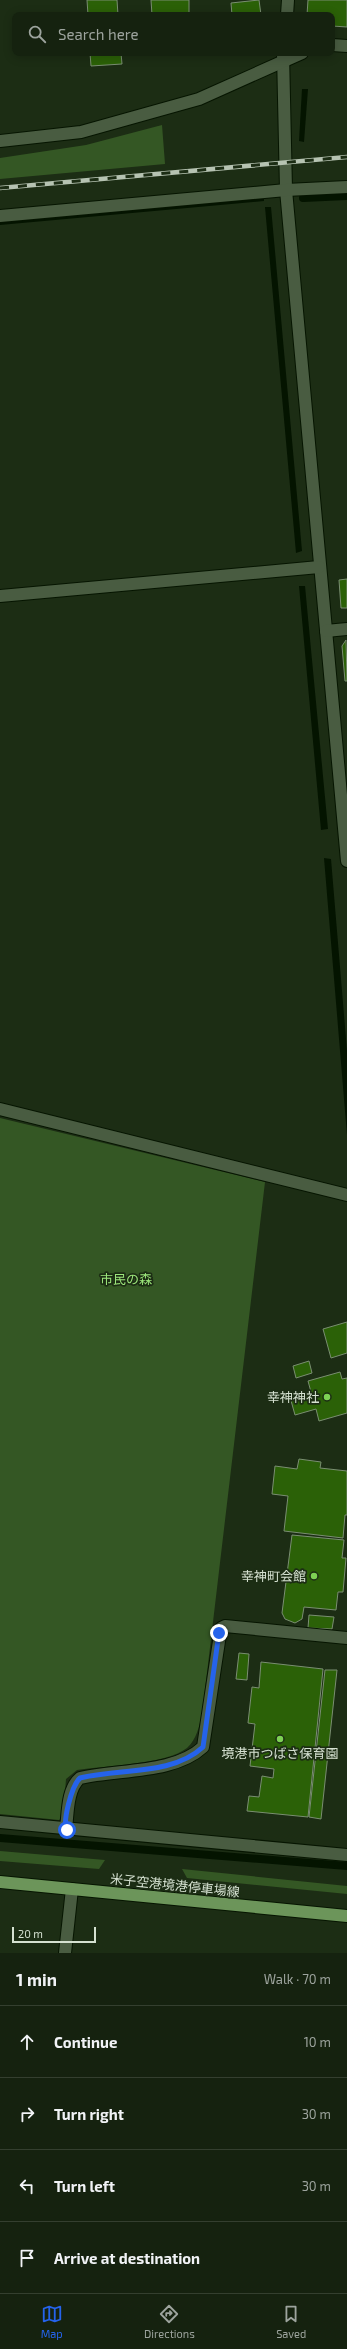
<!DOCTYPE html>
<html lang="en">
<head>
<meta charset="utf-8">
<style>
	:root { --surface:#15220f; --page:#222f1d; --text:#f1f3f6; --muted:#9da49e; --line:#343f2f; --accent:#2563eb }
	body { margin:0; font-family:"Exo 2","Noto Sans JP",sans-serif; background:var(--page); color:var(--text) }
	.scale { position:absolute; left:12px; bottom:10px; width:84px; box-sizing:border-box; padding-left:4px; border:2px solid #d5e1d1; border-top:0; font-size:11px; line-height:14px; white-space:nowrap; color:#d5e1d1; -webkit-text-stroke:3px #1c2d14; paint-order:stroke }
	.stop { position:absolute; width:12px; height:12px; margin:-9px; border:3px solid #2563eb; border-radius:50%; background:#fff }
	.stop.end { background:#2563eb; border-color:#fff; box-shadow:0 1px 4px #0008 }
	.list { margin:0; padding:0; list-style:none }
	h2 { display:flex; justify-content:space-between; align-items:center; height:52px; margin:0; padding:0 16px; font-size:17px }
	h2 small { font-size:13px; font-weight:400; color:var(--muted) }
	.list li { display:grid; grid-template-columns:26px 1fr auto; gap:12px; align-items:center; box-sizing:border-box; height:72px; padding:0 16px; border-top:1px solid var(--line) }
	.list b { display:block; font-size:15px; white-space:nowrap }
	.list em { font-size:13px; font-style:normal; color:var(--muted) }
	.icon { flex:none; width:22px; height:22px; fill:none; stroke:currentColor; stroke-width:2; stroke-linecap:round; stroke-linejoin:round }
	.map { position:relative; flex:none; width:347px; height:1953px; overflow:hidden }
	.search { position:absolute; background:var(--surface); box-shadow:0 2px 10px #0003; left:12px; right:12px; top:12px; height:44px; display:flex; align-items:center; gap:10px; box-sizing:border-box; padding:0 14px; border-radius:8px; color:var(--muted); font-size:15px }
	.sheet { height:340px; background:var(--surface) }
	nav { display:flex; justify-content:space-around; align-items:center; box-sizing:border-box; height:56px; border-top:1px solid var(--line); background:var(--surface); font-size:11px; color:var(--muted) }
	nav a { display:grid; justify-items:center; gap:2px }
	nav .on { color:var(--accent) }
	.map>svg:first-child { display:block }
	.green { fill:#345724 }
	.water { fill:#041400 }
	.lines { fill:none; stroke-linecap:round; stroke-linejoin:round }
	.stream { stroke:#041400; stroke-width:8 }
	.building { fill:#2b6107; stroke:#7a8e72 }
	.minor-casing { stroke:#061501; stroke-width:14 }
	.major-casing { stroke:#061501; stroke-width:14 }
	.minor { stroke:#495c41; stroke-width:12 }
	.major { stroke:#6c955a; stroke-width:12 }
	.rail-casing { stroke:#b6c3b2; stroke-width:4.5 }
	.rail { stroke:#1c2d14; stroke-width:3; stroke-dasharray:9; stroke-linecap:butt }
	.route { stroke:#2563eb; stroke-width:5 }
	.poi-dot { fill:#7dd154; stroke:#1c2d14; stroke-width:1.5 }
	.labels { text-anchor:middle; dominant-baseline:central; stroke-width:3.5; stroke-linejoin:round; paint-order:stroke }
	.park-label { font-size:13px; fill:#9ce67b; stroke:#1c2d14 }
	.poi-label { font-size:13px; fill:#d5e1d1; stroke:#1c2d14; text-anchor:end }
	.street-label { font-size:13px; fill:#d5e1d1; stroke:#1c2d14 }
</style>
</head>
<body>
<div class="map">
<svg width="347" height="1953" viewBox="0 0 347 1953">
	<rect width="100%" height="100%" fill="#1c2d14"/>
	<!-- green -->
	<g class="green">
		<path d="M 162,125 L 165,164 L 0,179 L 0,158 L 86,145 Z"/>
		<path d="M 0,1118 L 265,1182 L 202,1715 C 199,1726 197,1739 187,1748 C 167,1764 104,1766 77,1770 L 66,1779 L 63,1817 L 59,1820 L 0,1814 Z"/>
		<path d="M 0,1851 L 105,1860 L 99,1869 L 0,1861 Z"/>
		<path d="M 182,1869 L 347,1886 L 347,1894 L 187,1878 Z"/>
	</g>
	<!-- water -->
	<g class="water">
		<path d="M 302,89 L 308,89 L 304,142 L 299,141 Z"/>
		<path d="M 264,196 L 264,201 L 0,225 L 0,220 Z"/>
		<path d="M 265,207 L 271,207 L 302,551 L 296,553 Z"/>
		<path d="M 299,586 L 305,586 L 328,829 L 321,830 Z"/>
		<path d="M 324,858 L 331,859 L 347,1051 L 347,1135 Z"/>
	</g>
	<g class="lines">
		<!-- stream -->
		<g class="stream">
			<path d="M 303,198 L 347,196"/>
			<path d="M 0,1838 L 347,1866"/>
		</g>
	</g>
	<!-- building -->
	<g class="building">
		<path d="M 87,0 L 117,0 L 118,15 L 88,15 Z"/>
		<path d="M 151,0 L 189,0 L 189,15 L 152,15 Z"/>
		<path d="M 259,0 L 261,15 L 232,15 L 231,3 Z"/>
		<path d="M 308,0 L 347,0 L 347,27 L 332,26 L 332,15 L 307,15 Z"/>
		<path d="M 90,53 L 121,53 L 122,64 L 91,66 Z"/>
		<path d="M 347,579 L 347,608 L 341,608 L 339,580 Z"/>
		<path d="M 346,640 L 347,681 L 345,681 L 342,646 Z"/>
		<path d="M 347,1322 L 347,1353 L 331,1358 L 323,1329 Z"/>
		<path d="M 309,1361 L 312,1373 L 296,1378 L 293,1366 Z"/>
		<path d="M 340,1372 L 342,1379 L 347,1378 L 347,1413 L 319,1421 L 316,1409 L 295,1415 L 290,1397 L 311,1392 L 308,1381 Z"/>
		<path d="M 299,1459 L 321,1462 L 320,1468 L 347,1471 L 347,1515 L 345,1515 L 343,1538 L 284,1531 L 288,1496 L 272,1494 L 275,1466 L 297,1469 Z"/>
		<path d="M 292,1535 L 344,1540 L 342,1558 L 346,1558 L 343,1592 L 338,1592 L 336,1610 L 304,1607 L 302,1619 L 295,1623 L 285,1619 L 282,1613 Z"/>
		<path d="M 309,1615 L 334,1617 L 332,1629 L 308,1628 Z"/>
		<path d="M 239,1653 L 249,1654 L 247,1680 L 236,1679 Z"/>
		<path d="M 261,1662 L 323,1669 L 308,1817 L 247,1811 L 249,1796 L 259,1797 L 262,1776 L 273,1778 L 274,1769 L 250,1766 L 255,1724 L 248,1723 L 252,1687 L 259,1688 Z"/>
		<path d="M 325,1670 L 337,1670 L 321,1819 L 309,1817 Z"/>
	</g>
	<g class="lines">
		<defs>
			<g id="minor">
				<path d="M 287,15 L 288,0"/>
				<path d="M 332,45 L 347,46"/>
				<path d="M 283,53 L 286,190 L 347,861"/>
				<path d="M 0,141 L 81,132 L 199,99 L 302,53"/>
				<path d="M 0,216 L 286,190 L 347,187"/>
				<path d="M 0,596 L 319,567"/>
				<path d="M 326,631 L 347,629"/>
				<path d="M 0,1109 L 347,1195"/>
				<path d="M 0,1822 L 347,1855"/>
				<path d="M 66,1829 C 68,1813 67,1789 80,1778 C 118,1769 174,1774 203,1747 L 221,1628 L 225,1626 L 347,1638"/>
				<path d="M 65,1953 L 72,1889"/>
			</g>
			<path id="major" d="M 0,1882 L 347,1916"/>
		</defs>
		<!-- minor casing -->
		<use href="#minor" class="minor-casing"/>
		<!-- major casing -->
		<use href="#major" class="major-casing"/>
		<!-- minor -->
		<use href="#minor" class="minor"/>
		<!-- major -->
		<use href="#major" class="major"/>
		<defs>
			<path id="rail" d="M 0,188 L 347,157"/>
		</defs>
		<!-- rail casing -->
		<use href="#rail" class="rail-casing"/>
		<!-- rail -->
		<use href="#rail" class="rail"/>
	</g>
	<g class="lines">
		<!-- route -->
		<path class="route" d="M 67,1830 C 62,1822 72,1785 80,1778 C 119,1768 172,1776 203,1747 L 219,1633"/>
	</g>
	<!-- markers -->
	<g class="poi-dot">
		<circle cx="327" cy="1397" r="4"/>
		<circle cx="314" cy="1576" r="4"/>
		<circle cx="280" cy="1739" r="4"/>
	</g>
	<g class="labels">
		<!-- park labels -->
		<g class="park-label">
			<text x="126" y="1279">市民の森</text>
		</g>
		<!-- poi labels -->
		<g class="poi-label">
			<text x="319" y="1397">幸神神社</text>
			<text x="306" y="1576">幸神町会館</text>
			<text x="280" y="1753" text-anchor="middle">境港市つばさ保育園</text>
		</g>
		<!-- street labels -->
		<g class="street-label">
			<text transform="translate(175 1885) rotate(6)">米子空港境港停車場線</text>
		</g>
	</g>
</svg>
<div class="scale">20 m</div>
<div class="stop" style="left:67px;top:1830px"></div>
<div class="stop end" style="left:219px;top:1633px"></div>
<div class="search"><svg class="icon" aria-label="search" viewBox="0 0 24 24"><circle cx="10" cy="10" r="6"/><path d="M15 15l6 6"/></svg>Search here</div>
</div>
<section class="sheet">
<h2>1 min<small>Walk · 70 m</small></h2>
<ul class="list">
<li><svg class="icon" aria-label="ahead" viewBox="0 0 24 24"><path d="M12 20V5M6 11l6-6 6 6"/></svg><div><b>Continue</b></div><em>10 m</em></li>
<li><svg class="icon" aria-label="right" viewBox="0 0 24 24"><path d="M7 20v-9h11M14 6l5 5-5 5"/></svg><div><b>Turn right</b></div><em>30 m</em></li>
<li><svg class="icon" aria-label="left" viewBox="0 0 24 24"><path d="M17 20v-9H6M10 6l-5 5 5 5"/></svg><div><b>Turn left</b></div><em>30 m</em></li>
<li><svg class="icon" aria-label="arrive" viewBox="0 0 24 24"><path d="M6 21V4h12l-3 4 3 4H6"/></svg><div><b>Arrive at destination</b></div></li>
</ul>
</section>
<nav>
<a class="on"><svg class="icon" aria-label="map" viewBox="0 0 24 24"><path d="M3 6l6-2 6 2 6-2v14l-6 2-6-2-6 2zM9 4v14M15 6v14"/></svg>Map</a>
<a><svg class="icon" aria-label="directions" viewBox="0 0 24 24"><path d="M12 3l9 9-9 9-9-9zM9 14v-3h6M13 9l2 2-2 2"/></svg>Directions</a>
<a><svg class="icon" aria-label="saved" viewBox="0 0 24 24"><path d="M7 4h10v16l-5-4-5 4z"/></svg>Saved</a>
</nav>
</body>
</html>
